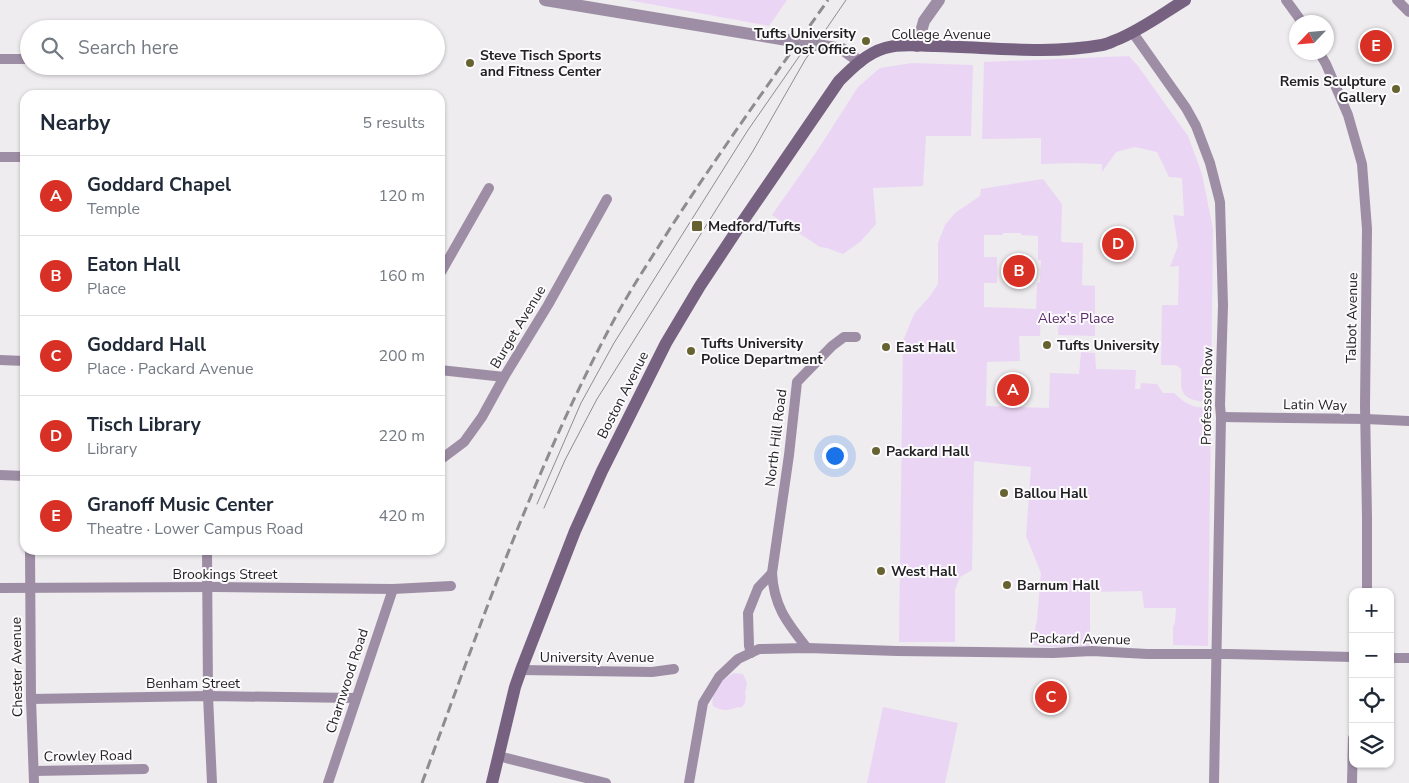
<!DOCTYPE html>
<html lang="en">
<head>
<meta charset="utf-8">
<style>
	:root { --surface:#fff; --page:#f2f2f3; --text:#1f2937; --muted:#747a83; --line:#e0e1e3; --accent:#d93025 }
	body { margin:0; font-family:"Nunito Sans",sans-serif; background:var(--page); color:var(--text) }
	.controls { position:absolute; right:15px; bottom:15px; display:grid; overflow:hidden; border-radius:10px; box-shadow:0 1px 4px #0004 }
	.controls button { width:45px; height:45px; display:grid; place-items:center; padding:0; border:0; border-bottom:1px solid var(--line); background:var(--surface); color:var(--text); font:25px sans-serif }
	.compass { position:absolute; left:1289px; top:15px; width:45px; height:45px; border-radius:50%; background:var(--surface); box-shadow:0 1px 4px #0004; rotate:244deg }
	.you { position:absolute; left:834px; top:455px; width:18px; height:18px; margin:-12px; border:4px solid #fff; border-radius:50%; background:#1a73e8; box-shadow:0 0 0 8px #1a73e833 }
	.badge { display:grid; place-items:center; width:32px; height:32px; border-radius:50%; background:var(--accent); color:#fff; font-size:16px; font-weight:700 }
	.pin { position:absolute; translate:-50% -50%; border:2px solid #fff; box-shadow:0 1px 5px #0006 }
	.list { margin:0; padding:0; list-style:none }
	h2 { display:flex; justify-content:space-between; align-items:center; height:65px; margin:0; padding:0 20px; font-size:21px }
	h2 small { font-size:16px; font-weight:400; color:var(--muted) }
	.list li { display:grid; grid-template-columns:32px 1fr auto; gap:15px; align-items:center; box-sizing:border-box; height:80px; padding:0 20px; border-top:1px solid var(--line) }
	.list b { display:block; font-size:19px; white-space:nowrap }
	.list p { margin:0; font-size:16px; white-space:nowrap; color:var(--muted) }
	.list em { font-size:16px; font-style:normal; color:var(--muted) }
	.icon { flex:none; width:28px; height:28px; fill:none; stroke:currentColor; stroke-width:2; stroke-linecap:round; stroke-linejoin:round }
	.map { position:relative; flex:none; width:1409px; height:783px; overflow:hidden }
	.search { position:absolute; background:var(--surface); box-shadow:0 1px 4px #0004; left:20px; top:20px; width:425px; height:55px; display:flex; align-items:center; gap:12px; box-sizing:border-box; padding:0 18px; border-radius:28px; color:var(--muted); font-size:19px }
	.panel { position:absolute; background:var(--surface); box-shadow:0 1px 4px #0004; left:20px; top:90px; width:425px; height:465px; border-radius:15px }
	.map>svg:first-child { display:block }
	.green { fill:#ebd5f5; fill-rule:evenodd }
	.lines { fill:none; stroke-linecap:round; stroke-linejoin:round }
	.minor { stroke:#9e8ea5; stroke-width:10 }
	.tertiary { stroke:#9e8ea5; stroke-width:12 }
	.secondary { stroke:#776181; stroke-width:12 }
	.tram { stroke:#8d8c8e; stroke-width:1 }
	.rail { stroke:#8d8c8e; stroke-width:3; stroke-dasharray:10 5; stroke-linecap:butt }
	.poi-dot { fill:#676330; stroke:#fcfafc; stroke-width:2 }
	.labels { text-anchor:middle; dominant-baseline:central; stroke-width:4; stroke-linejoin:round; paint-order:stroke }
	.poi-label { font-size:14px; font-weight:bold; fill:#1f1f20; stroke:#fcfafc; text-anchor:start }
	.street-label { font-size:14px; fill:#1f1f20; stroke:#fcfafc }
	.park-label { font-size:14px; fill:#572a68; stroke:#fcfafc }
</style>
</head>
<body>
<div class="map">
<svg width="1409" height="783" viewBox="0 0 1409 783">
	<rect width="100%" height="100%" fill="#eeecef"/>
	<!-- green -->
	<g class="green">
		<path d="M 628,0 L 787,0 L 769,26 Z"/>
		<path d="M 1129,56 L 1138,66 L 1188,136 L 1202,174 L 1213,229 L 1211,402 C 1202,401 1186,402 1182,390 C 1180,384 1182,375 1181,369 L 1176,365 L 1161,365 L 1162,305 L 1178,305 L 1179,266 L 1170,267 L 1178,246 L 1173,215 L 1184,216 L 1182,178 L 1169,177 L 1157,152 L 1135,147 L 1116,152 L 1102,172 L 1102,164 L 1074,163 L 1041,164 L 1041,138 L 982,139 L 984,62 Z"/>
		<path d="M 912,63 L 973,65 L 971,136 L 926,136 L 923,186 L 873,188 L 876,224 L 860,242 L 843,254 L 827,248 L 820,247 L 772,215 L 819,148 L 858,87 L 880,68 Z"/>
		<path d="M 1043,179 L 1062,204 L 1061,242 L 1083,243 L 1082,285 L 1095,286 L 1095,336 L 1058,335 L 1059,315 L 1041,314 L 1040,336 L 1019,336 L 1020,361 L 987,362 L 986,406 L 1049,408 L 1050,373 L 1079,374 L 1081,352 L 1095,353 L 1096,369 L 1136,370 L 1135,389 L 1140,389 L 1141,383 L 1157,384 L 1163,393 L 1174,393 C 1187,405 1193,408 1211,408 L 1208,646 L 1173,645 L 1173,627 L 1175,622 L 1176,608 L 1144,608 L 1142,591 L 1090,592 L 1090,646 L 1045,647 L 1032,645 L 1037,620 L 1041,573 L 1026,536 L 1031,467 L 974,461 L 972,570 L 960,577 L 955,590 L 955,642 L 899,642 L 903,341 L 914,314 L 930,296 L 938,284 L 938,243 L 945,225 L 955,213 L 980,196 L 981,189 ZM 1003,233 L 1021,233 L 1021,235 L 1038,236 L 1038,260 L 1041,260 L 1040,282 L 1037,283 L 1036,309 L 984,307 L 984,283 L 997,283 L 997,257 L 984,257 L 984,235 L 1003,235 Z"/>
		<path d="M 734,673 L 743,674 L 747,683 L 745,694 L 746,696 L 745,703 L 741,708 L 739,707 C 729,710 723,712 713,706 C 710,691 722,679 734,673 Z"/>
		<path d="M 883,707 L 958,723 L 945,783 L 867,783 Z"/>
	</g>
	<g class="lines">
		<!-- minor -->
		<g class="minor">
			<path d="M 1286,0 L 1302,22"/>
			<path d="M 1397,0 L 1409,12"/>
			<path d="M 1133,33 L 1186,108 L 1196,126 L 1210,163 L 1220,202 L 1223,305 L 1220,405 L 1221,417 L 1214,783"/>
			<path d="M 1319,52 L 1326,64 L 1348,115 L 1362,164 L 1367,229 L 1365,406 L 1367,517 L 1367,592"/>
			<path d="M 0,59 L 29,59"/>
			<path d="M 0,157 L 25,157"/>
			<path d="M 440,274 L 489,188"/>
			<path d="M 0,360 L 25,361"/>
			<path d="M 440,370 L 504,377"/>
			<path d="M 1221,417 L 1366,419 L 1409,421"/>
			<path d="M 440,460 L 464,442 L 482,417 L 504,377 L 548,305 L 607,199"/>
			<path d="M 0,475 L 25,476"/>
			<path d="M 30,550 L 31,699 L 34,783"/>
			<path d="M 207,550 L 208,696 L 212,783"/>
			<path d="M 0,588 L 215,587 L 393,589 L 451,586"/>
			<path d="M 807,648 C 787,622 774,607 772,573 L 789,455 L 797,382 L 832,346 L 844,337 L 856,337"/>
			<path d="M 751,653 L 749,646 L 748,613 L 758,588 L 772,573"/>
			<path d="M 1390,658 L 1409,658"/>
			<path d="M 521,670 L 652,672 L 674,669"/>
			<path d="M 31,699 L 208,696 L 356,698"/>
			<path d="M 498,756 L 606,783"/>
			<path d="M 34,771 L 144,769"/>
			<path d="M 328,783 L 393,589"/>
			<path d="M 689,783 L 703,703 L 719,677 L 738,659 L 759,649 L 807,648 L 897,651 L 1053,653 L 1092,651 L 1147,654 L 1228,654 L 1353,657"/>
			<path d="M 1352,783 L 1353,738"/>
		</g>
		<!-- tertiary -->
		<g class="tertiary">
			<path d="M 545,0 L 823,46 L 842,49 L 860,62"/>
			<path d="M 917,46 L 924,21 L 939,0"/>
		</g>
		<!-- secondary -->
		<path class="secondary" d="M 492,783 L 515,687 L 521,670 L 575,531 L 602,471 L 666,343 L 700,286 L 743,221 L 839,81 C 852,68 867,53 885,48 C 901,43 919,46 935,46 C 990,47 1046,55 1102,45 C 1107,44 1111,42 1116,40 C 1141,30 1162,14 1185,0"/>
		<!-- tram -->
		<g class="tram">
			<path d="M 537,504 L 581,403 L 614,343 L 748,130 L 805,48"/>
			<path d="M 544,508 L 565,460 L 597,399 L 753,151 L 805,60 L 846,0"/>
		</g>
		<!-- rail -->
		<path class="rail" d="M 422,783 C 480,626 535,466 615,318 C 632,287 652,257 671,227 C 721,150 775,75 828,0"/>
	</g>
	<!-- markers -->
	<g class="poi-dot">
		<circle cx="866" cy="41" r="5"/>
		<circle cx="470" cy="63" r="5"/>
		<circle cx="1396" cy="89" r="5"/>
		<rect x="691" y="220" width="12" height="12" rx="2.5"/>
		<circle cx="1047" cy="345" r="5"/>
		<circle cx="886" cy="347" r="5"/>
		<circle cx="691" cy="351" r="5"/>
		<circle cx="876" cy="451" r="5"/>
		<circle cx="1004" cy="493" r="5"/>
		<circle cx="881" cy="571" r="5"/>
		<circle cx="1007" cy="585" r="5"/>
	</g>
	<g class="labels">
		<!-- poi labels -->
		<g class="poi-label">
			<text x="856" y="33" text-anchor="end">Tufts University<tspan x="856" dy="16">Post Office</tspan></text>
			<text x="480" y="55">Steve Tisch Sports<tspan x="480" dy="16">and Fitness Center</tspan></text>
			<text x="1386" y="81" text-anchor="end">Remis Sculpture<tspan x="1386" dy="16">Gallery</tspan></text>
			<text x="708" y="226">Medford/Tufts</text>
			<text x="701" y="343">Tufts University<tspan x="701" dy="16">Police Department</tspan></text>
			<text x="1057" y="345">Tufts University</text>
			<text x="896" y="347">East Hall</text>
			<text x="886" y="451">Packard Hall</text>
			<text x="1014" y="493">Ballou Hall</text>
			<text x="891" y="571">West Hall</text>
			<text x="1017" y="585">Barnum Hall</text>
		</g>
		<!-- street labels -->
		<g class="street-label">
			<text x="941" y="34">College Avenue</text>
			<text transform="translate(1352 318) rotate(-89)">Talbot Avenue</text>
			<text transform="translate(518 327) rotate(-59)">Burget Avenue</text>
			<text transform="translate(623 395) rotate(-63)">Boston Avenue</text>
			<text transform="translate(1207 396) rotate(-89)">Professors Row</text>
			<text transform="translate(1315 405) rotate(1)">Latin Way</text>
			<text transform="translate(776 438) rotate(-83)">North Hill Road</text>
			<text x="225" y="574">Brookings Street</text>
			<text transform="translate(1080 639) rotate(1)">Packard Avenue</text>
			<text x="597" y="657">University Avenue</text>
			<text transform="translate(17 667) rotate(-91)">Chester Avenue</text>
			<text transform="translate(347 681) rotate(-72)">Charnwood Road</text>
			<text x="193" y="683">Benham Street</text>
			<text transform="translate(88 756) rotate(-1)">Crowley Road</text>
		</g>
		<!-- park labels -->
		<g class="park-label">
			<text x="1076" y="318">Alex's Place</text>
		</g>
	</g>
</svg>
<div class="controls">
<button>+</button>
<button>−</button>
<button><svg class="icon" aria-label="locate" viewBox="0 0 24 24"><circle cx="12" cy="12" r="6"/><path d="M12 2v4M12 18v4M2 12h4M18 12h4"/></svg></button>
<button><svg class="icon" aria-label="layers" viewBox="0 0 24 24"><path d="M12 4l9 5-9 5-9-5zM3 14l9 5 9-5"/></svg></button>
</div>
<svg class="compass" viewBox="-18 -18 36 36"><path d="M0-13l5 13h-10z" fill="#e53935"/><path d="M0 13l5-13h-10z" fill="#747a83"/></svg>
<div class="you"></div>
<div class="pin badge" style="left:1013px;top:390px">A</div>
<div class="pin badge" style="left:1019px;top:271px">B</div>
<div class="pin badge" style="left:1051px;top:697px">C</div>
<div class="pin badge" style="left:1118px;top:244px">D</div>
<div class="pin badge" style="left:1376px;top:46px">E</div>
<div class="search"><svg class="icon" aria-label="search" viewBox="0 0 24 24"><circle cx="10" cy="10" r="6"/><path d="M15 15l6 6"/></svg>Search here</div>
<section class="panel">
<h2>Nearby<small>5 results</small></h2>
<ul class="list">
<li><span class="badge">A</span><div><b>Goddard Chapel</b><p>Temple</p></div><em>120 m</em></li>
<li><span class="badge">B</span><div><b>Eaton Hall</b><p>Place</p></div><em>160 m</em></li>
<li><span class="badge">C</span><div><b>Goddard Hall</b><p>Place · Packard Avenue</p></div><em>200 m</em></li>
<li><span class="badge">D</span><div><b>Tisch Library</b><p>Library</p></div><em>220 m</em></li>
<li><span class="badge">E</span><div><b>Granoff Music Center</b><p>Theatre · Lower Campus Road</p></div><em>420 m</em></li>
</ul>
</section>
</div>
</body>
</html>
